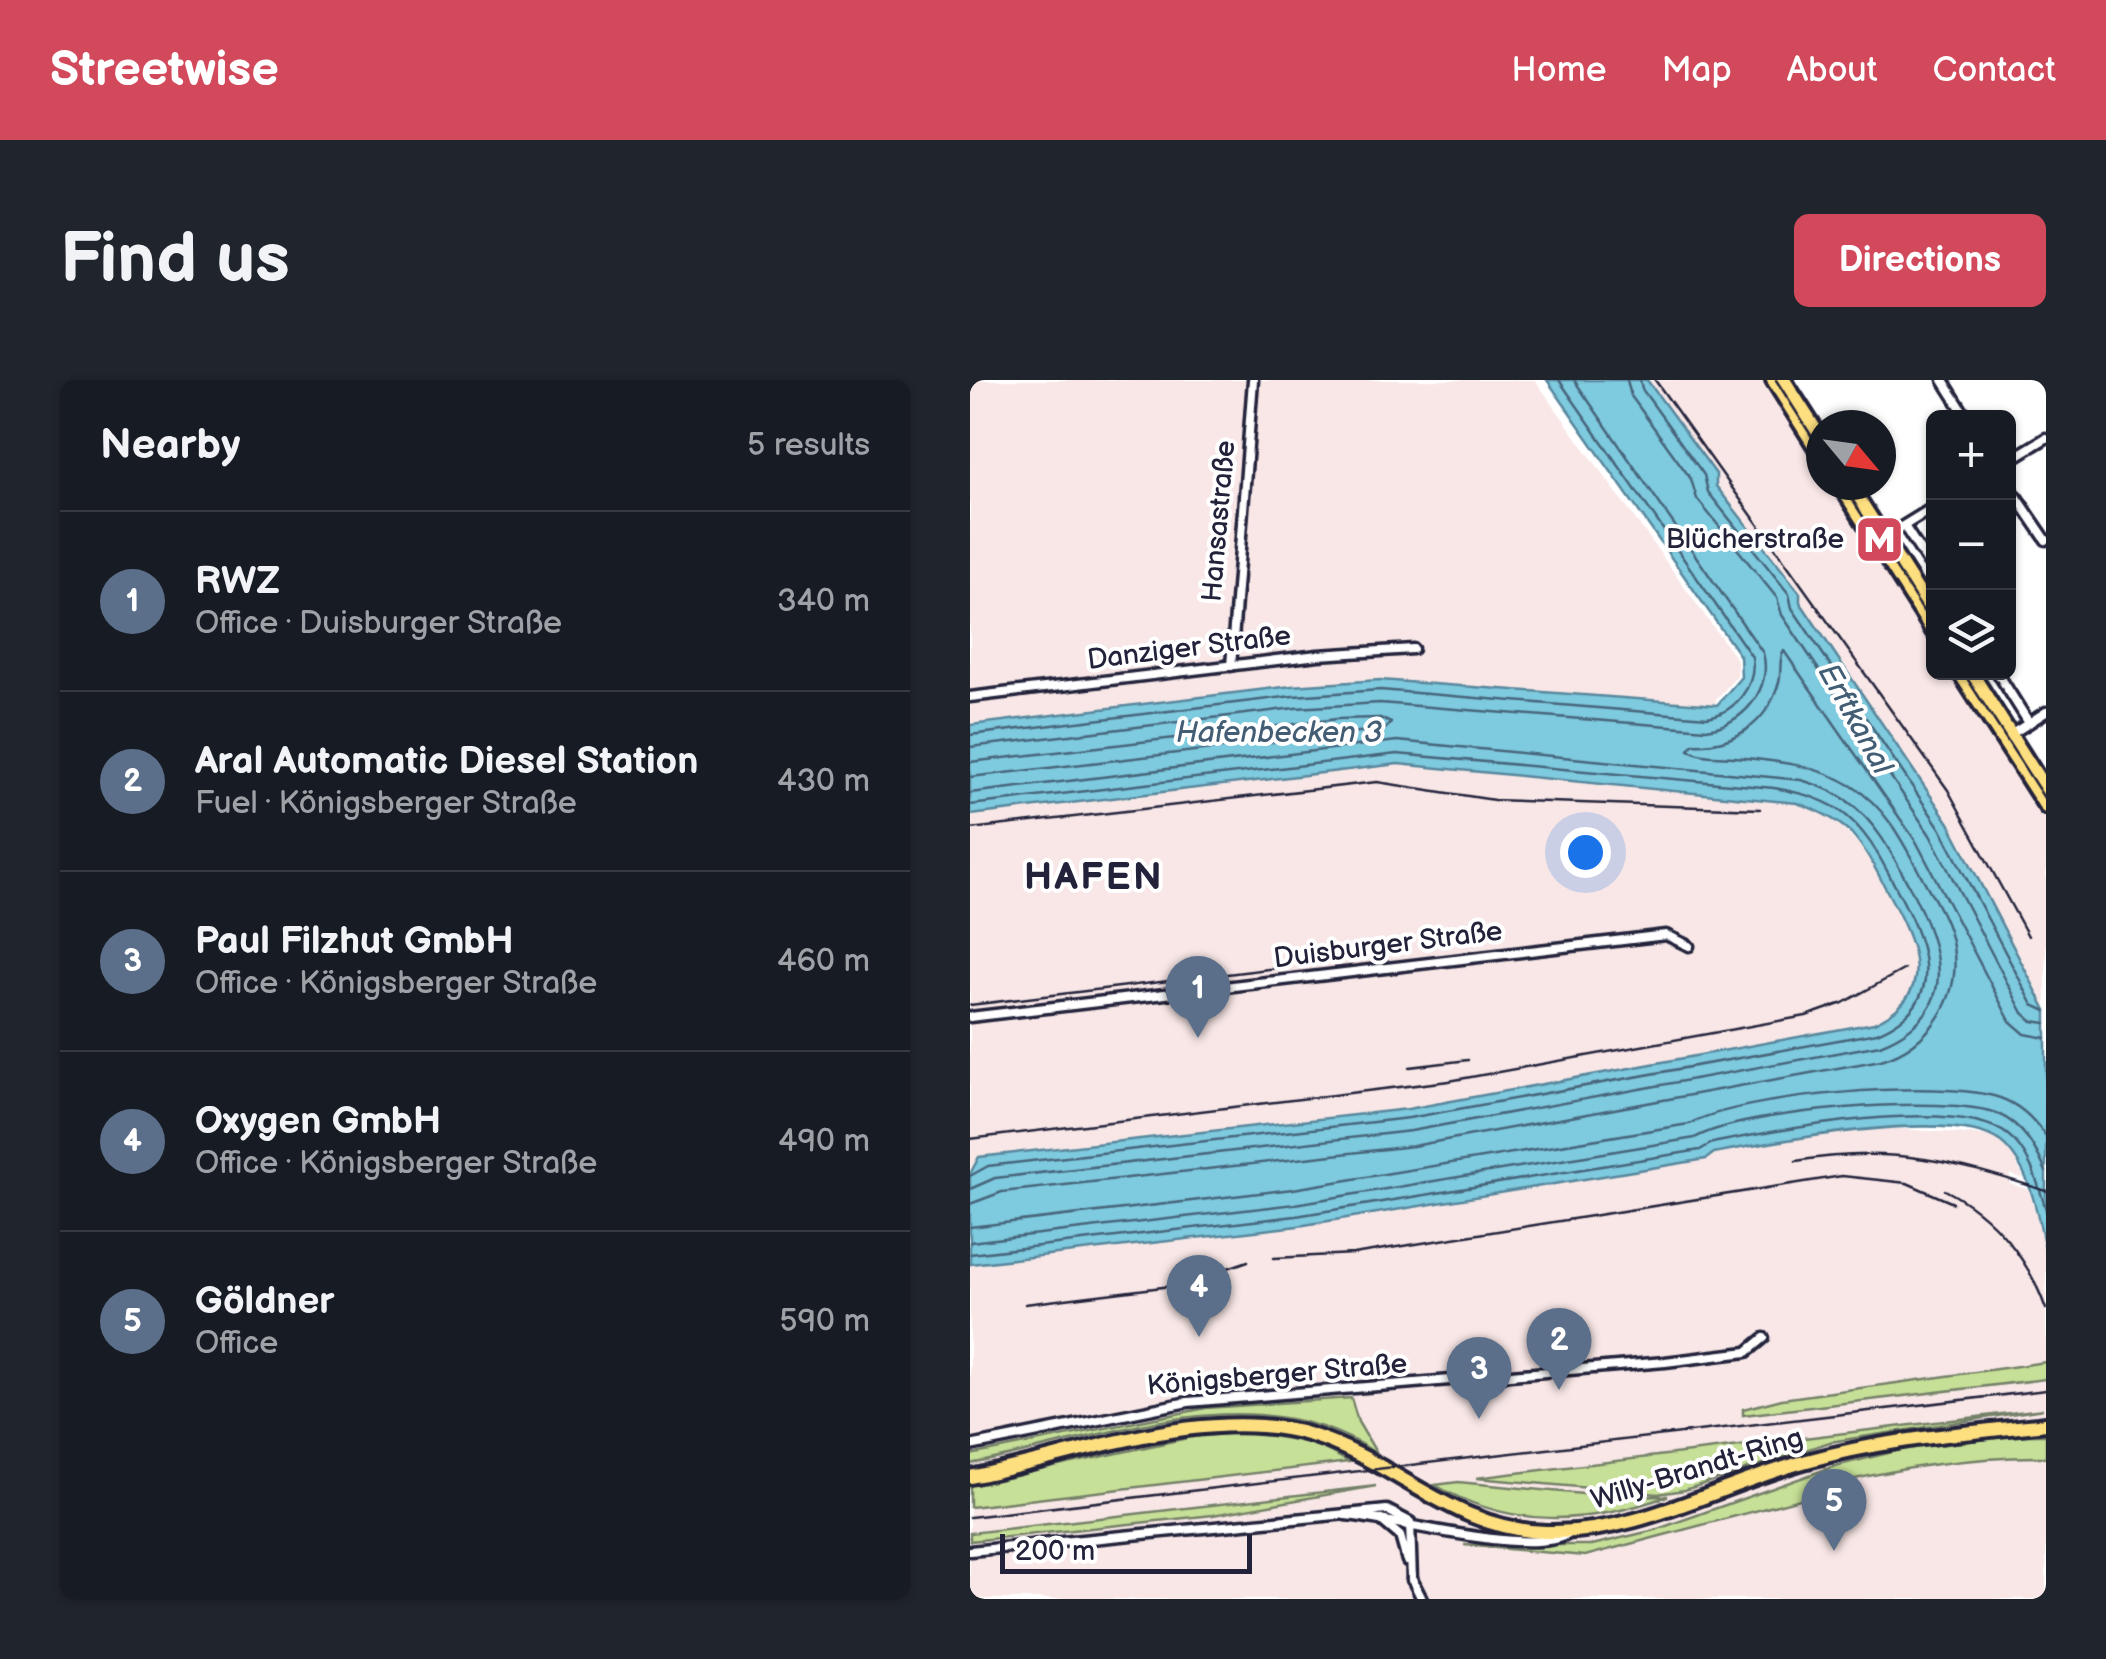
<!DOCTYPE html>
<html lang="en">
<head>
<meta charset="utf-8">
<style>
	:root { --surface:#171b24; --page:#20242c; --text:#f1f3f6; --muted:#9ea1a6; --line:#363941; --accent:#d1495b }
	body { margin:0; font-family:"Balsamiq Sans",sans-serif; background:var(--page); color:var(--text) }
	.controls { position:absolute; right:30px; top:30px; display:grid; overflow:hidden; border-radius:15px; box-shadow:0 2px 8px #0004 }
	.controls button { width:90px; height:90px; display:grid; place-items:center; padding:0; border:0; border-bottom:2px solid var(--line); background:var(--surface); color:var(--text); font:50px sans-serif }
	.compass { position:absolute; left:836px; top:30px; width:90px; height:90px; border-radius:50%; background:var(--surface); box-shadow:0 2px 8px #0004; rotate:119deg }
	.scale { position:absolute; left:30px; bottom:25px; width:252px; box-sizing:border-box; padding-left:10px; border:5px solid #22223b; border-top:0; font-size:28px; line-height:35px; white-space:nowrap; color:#22223b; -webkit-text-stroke:8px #fff; paint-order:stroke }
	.you { position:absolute; left:615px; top:472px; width:35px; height:35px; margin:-25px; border:8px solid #fff; border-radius:50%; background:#1a73e8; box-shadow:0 0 0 15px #1a73e833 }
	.badge { display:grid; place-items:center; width:65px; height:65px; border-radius:50%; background:var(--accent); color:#fff; font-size:32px; font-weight:700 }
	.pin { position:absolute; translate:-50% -82px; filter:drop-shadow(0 2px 5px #0008) }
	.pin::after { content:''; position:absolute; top:52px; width:35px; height:30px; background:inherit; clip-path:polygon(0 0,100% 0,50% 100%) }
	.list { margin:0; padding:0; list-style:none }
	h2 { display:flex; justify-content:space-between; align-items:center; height:130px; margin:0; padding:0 40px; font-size:42px }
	h2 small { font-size:32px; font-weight:400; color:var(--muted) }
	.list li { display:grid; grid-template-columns:65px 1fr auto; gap:30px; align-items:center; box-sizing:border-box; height:180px; padding:0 40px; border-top:2px solid var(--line) }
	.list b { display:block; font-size:38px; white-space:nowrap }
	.list p { margin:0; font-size:32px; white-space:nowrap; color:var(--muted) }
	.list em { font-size:32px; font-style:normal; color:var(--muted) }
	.icon { flex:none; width:55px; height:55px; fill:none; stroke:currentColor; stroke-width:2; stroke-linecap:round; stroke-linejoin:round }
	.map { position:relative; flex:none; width:1076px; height:1219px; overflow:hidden; border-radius:15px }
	header { display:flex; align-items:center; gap:60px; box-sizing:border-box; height:140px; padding:0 50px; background:var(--accent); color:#fff }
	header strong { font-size:48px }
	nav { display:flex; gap:55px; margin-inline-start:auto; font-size:35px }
	.intro { display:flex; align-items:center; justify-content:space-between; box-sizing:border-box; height:240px; padding:0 60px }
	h1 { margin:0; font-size:70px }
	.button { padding:25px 45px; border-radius:15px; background:var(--accent); color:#fff; font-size:35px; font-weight:700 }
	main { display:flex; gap:60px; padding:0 60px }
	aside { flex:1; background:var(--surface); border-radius:15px; box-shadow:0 2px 8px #0004 }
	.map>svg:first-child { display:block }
	.built { fill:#f8e7e6 }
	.green { fill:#c7e097; stroke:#748169; stroke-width:2.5 }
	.water { fill:#7ecade; stroke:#59879d; stroke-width:2.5 }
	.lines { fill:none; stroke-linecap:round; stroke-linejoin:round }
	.shore { stroke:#47657c; stroke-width:2.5 }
	.street-casing { stroke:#22223b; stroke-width:15 }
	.primary-casing { stroke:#22223b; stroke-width:20 }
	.street { stroke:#fff; stroke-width:8 }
	.primary { stroke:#fedf80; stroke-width:12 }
	.tram { stroke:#22223b; stroke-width:2.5 }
	.rail { stroke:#22223b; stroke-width:2.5 }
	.labels { text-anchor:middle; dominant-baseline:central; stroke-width:8; stroke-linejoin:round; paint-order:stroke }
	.street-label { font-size:28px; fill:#22223b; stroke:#fff }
	.poi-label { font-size:28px; fill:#22223b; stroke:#fff; text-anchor:end }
	.water-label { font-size:30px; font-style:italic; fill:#425d74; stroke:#fff }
	.district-label { font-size:38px; font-weight:bold; letter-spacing:2.5px; fill:#22223b; stroke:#fff }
</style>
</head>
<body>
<header>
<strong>Streetwise</strong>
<nav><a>Home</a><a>Map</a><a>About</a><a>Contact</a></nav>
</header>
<div class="intro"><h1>Find us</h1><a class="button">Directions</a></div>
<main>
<aside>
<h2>Nearby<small>5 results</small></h2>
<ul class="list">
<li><span class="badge" style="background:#5c6f8a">1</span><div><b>RWZ</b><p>Office · Duisburger Straße</p></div><em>340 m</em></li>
<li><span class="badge" style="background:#5c6f8a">2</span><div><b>Aral Automatic Diesel Station</b><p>Fuel · Königsberger Straße</p></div><em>430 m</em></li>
<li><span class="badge" style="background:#5c6f8a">3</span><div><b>Paul Filzhut GmbH</b><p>Office · Königsberger Straße</p></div><em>460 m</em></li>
<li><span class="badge" style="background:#5c6f8a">4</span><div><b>Oxygen GmbH</b><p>Office · Königsberger Straße</p></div><em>490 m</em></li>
<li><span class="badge" style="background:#5c6f8a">5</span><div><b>Göldner</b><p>Office</p></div><em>590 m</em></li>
</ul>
</aside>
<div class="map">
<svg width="1076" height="1219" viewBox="0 0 1076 1219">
	<rect width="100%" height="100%" fill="#fff"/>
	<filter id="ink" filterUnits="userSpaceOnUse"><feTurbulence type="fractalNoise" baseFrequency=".01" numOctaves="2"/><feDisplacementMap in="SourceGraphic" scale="20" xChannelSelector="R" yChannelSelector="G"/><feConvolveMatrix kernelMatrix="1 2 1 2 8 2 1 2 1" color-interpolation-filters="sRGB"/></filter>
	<g filter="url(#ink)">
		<!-- built -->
		<g class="built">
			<path d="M 0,0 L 565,0 L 767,280 L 767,296 L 745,320 L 747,325 L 738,327 L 410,300 L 322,306 L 0,345 Z"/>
			<path d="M 677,0 L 794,0 L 851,90 L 851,105 L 860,105 L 963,266 L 964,292 L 981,293 L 1025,359 L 1076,440 L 1076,630 L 979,443 L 830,222 L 830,213 L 746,106 L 744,97 Z"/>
			<path d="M 428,384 L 802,418 L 847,429 L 864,439 L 896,472 L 941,557 L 946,594 L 940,612 L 930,627 L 904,643 L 438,729 L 9,777 L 0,794 L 0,435 Z"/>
			<path d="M 920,748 L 1023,756 L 1043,775 L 1054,799 L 1040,794 L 1040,804 L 1059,810 L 1076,874 L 1076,1219 L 0,1219 L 0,884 L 328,846 L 736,779 L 744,773 L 829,757 Z"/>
		</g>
		<!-- green -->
		<g class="green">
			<path d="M 1076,982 L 1076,999 L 773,1035 L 773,1029 L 812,1019 Z"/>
			<path d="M 381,1018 L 388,1042 L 407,1074 C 284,991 132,1060 0,1084 L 0,1075 L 236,1028 Z"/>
			<path d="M 1073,1029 L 860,1062 L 715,1110 L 688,1114 L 506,1098 Z"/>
			<path d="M 277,1052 L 343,1063 L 379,1082 L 0,1127 L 0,1105 L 222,1057 Z"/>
			<path d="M 1049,1055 L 1076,1055 L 1076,1077 C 999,1076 921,1089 847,1108 L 845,1115 L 615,1176 L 494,1165 L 622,1165 L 685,1150 L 865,1086 L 935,1069 Z"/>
			<path d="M 488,1102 L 644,1117 L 698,1116 C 618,1145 540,1149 465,1105 Z"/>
			<path d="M 406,1106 L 243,1135 L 0,1161 L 0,1153 Z"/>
		</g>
		<!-- water -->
		<path class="water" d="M 577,0 L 677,0 L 746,94 L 746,106 L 830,213 L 830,222 L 979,443 L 1076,630 L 1076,874 C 1068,838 1061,786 1031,762 C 986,726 801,762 744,773 L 736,779 L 328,846 L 0,884 L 0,794 L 9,777 L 438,729 L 904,643 C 971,613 943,560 918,513 C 907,492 897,470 881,453 C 865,438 848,430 827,423 L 428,384 L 0,435 L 0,345 L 322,306 L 410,300 L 747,325 L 771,297 L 770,276 Z"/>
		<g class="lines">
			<!-- shore -->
			<g class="shore">
				<path d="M 657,0 L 661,16 L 721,99 L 727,119 L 807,218 L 812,235 L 960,455 L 1053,633 L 1062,641 L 1076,643"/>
				<path d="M 670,0 L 672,9 L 734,95 L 738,112 L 819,214 L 822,228 L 970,448 L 1063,625 L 1076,631"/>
				<path d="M 0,355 L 323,316 L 410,310 L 737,337 C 765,333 787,305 782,277 L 589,0"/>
				<path d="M 0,367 L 325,328 L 410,323 L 736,349 C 772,346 803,309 793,273 L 604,0"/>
				<path d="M 0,382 L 367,339 L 410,338 L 421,343 L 415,349 L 0,397"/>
				<path d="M 0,413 L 427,361 L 831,400 C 848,405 866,412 880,423 C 908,445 922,474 938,504 C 971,565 994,632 910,665 L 441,751 L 25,798 L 0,809"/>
				<path d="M 0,425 L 427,374 L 804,408 C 827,412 849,417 869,430 C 896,449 910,477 924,504 C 953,558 984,621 907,653 L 439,738 L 18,786 L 0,796"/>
				<path d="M 0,824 L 32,812 L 443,766 L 911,680 C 959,666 992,617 983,567 C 979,540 961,514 948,490 C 931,458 914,426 882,406 C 846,384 805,381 764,377 C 749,376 731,377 719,370 L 723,364 C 764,366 798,343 809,302 C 812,290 808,280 814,271 L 947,463 L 1040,641 L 1055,654 L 1076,658"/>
				<path d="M 0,847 L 323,809 L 719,744 C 771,715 973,698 1030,718 C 1050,725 1065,740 1076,757"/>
				<path d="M 0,862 L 325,824 L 725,758 C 769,731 980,713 1028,734 C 1053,745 1066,768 1076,792"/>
				<path d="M 0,874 L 326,836 L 730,770 L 742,763 C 803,751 989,714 1038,755 C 1060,772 1068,804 1076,830"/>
			</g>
			<defs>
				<g id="street">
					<path d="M 973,0 L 997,38"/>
					<path d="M 1038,81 L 1076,58"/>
					<path d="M 1038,104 L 1076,160"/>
					<path d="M 934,146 L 964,192"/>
					<path d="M 912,159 L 964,127"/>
					<path d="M 261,286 L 283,0"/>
					<path d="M 1027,292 L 1059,343"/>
					<path d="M 0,317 L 348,275 L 443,269"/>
					<path d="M 1037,357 L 1076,332"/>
					<path d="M 0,637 L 696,555 L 719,566"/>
					<path d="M 0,1066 L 218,1022 L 695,982 L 777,972 L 794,958"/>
					<path d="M 375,1135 C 427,1139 555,1176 597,1155"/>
					<path d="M 411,1140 L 430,1156 L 437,1181"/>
					<path d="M 0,1171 L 417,1130 L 440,1142 L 442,1200"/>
					<path d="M 442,1199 L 452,1219"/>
				</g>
				<g id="primary">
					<path d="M 803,0 L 851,76"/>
					<path d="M 814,0 L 851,58"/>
					<path d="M 870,105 L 964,253"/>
					<path d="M 880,105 L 964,236"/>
					<path d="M 989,292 L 1076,427"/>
					<path d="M 1001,292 L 1076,410"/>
					<path d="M 0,1097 C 105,1077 237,1023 341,1055 C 425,1081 484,1150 576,1152 C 668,1155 751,1104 837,1081 C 915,1059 996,1053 1076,1044"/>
				</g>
			</defs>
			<!-- street casing -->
			<use href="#street" class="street-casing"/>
			<!-- primary casing -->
			<use href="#primary" class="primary-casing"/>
			<!-- street -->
			<use href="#street" class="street"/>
			<!-- primary -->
			<use href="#primary" class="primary"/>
			<!-- tram -->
			<g class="tram">
				<path d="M 806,0 L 851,71"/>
				<path d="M 873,105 L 964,248"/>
				<path d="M 993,292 L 1076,421"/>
			</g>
			<!-- rail -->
			<g class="rail">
				<path d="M 685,0 L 978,410 L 1058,556"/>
				<path d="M 0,449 L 407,402 L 524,420 L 790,429"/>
				<path d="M 0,625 L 315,587"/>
				<path d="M 440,687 L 498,680"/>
				<path d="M 0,759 L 479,701 L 836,636 L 873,623 L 935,589"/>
				<path d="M 826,781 C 923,765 984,781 1076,811"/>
				<path d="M 975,810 C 1024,835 1058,878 1076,929"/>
				<path d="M 304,878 L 383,874 L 872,796 L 937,803 L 983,823"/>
				<path d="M 55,924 L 209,905 L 278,881"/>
				<path d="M 0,1137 L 1076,1010"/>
			</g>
		</g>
	</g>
	<!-- icons -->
	<defs>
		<symbol id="metro-square" viewBox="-11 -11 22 22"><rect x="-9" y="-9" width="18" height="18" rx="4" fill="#d1495b" stroke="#fff"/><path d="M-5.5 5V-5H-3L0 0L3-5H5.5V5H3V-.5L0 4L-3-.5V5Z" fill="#fff"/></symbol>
	</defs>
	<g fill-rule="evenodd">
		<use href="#metro-square" x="882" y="132" width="55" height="55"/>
	</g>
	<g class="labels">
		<!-- street labels -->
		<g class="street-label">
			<text transform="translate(249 141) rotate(-85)">Hansastraße</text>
			<text transform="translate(219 268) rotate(-7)">Danziger Straße</text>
			<text transform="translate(418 565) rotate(-7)">Duisburger Straße</text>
			<text transform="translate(307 995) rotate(-5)">Königsberger Straße</text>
			<text transform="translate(727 1089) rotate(-17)">Willy-Brandt-Ring</text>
		</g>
		<!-- poi labels -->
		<g class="poi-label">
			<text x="874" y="159">Blücherstraße</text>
		</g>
		<!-- water labels -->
		<g class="water-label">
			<text transform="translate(885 339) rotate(61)">Erftkanal</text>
			<text x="309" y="353">Hafenbecken 3</text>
		</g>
		<!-- district labels -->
		<g class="district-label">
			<text x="124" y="497">HAFEN</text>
		</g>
	</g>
</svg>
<div class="controls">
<button>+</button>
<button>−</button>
<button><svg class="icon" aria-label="layers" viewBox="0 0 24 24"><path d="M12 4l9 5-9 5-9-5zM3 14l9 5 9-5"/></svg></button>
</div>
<svg class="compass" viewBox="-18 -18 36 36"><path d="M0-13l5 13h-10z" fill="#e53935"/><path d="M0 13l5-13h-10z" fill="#9ea1a6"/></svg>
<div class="scale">200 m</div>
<div class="you"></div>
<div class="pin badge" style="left:228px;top:658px;background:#5c6f8a">1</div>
<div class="pin badge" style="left:589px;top:1010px;background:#5c6f8a">2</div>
<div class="pin badge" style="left:509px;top:1039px;background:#5c6f8a">3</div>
<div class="pin badge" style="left:229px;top:957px;background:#5c6f8a">4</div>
<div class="pin badge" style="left:864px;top:1171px;background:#5c6f8a">5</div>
</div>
</main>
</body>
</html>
